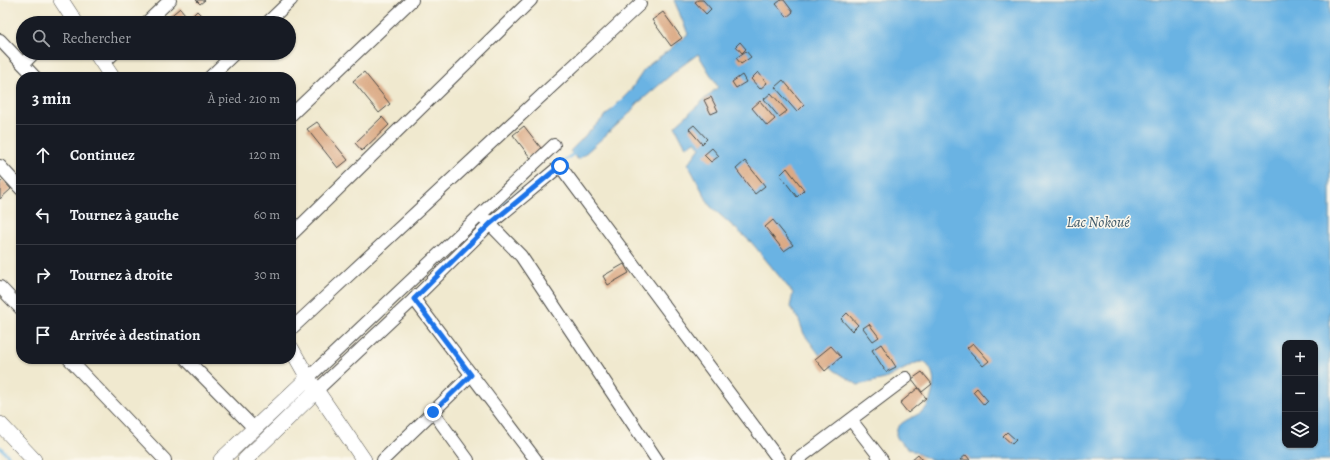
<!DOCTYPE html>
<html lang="fr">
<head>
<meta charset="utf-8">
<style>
	:root { --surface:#171b24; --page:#242831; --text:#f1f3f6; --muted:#9ea1a6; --line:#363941 }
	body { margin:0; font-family:Alegreya,serif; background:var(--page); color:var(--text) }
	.controls { position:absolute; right:12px; bottom:12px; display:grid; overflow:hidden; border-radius:8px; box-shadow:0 1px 3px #0004 }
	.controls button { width:36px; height:36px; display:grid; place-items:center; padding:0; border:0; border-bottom:1px solid var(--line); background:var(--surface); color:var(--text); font:20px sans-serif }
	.stop { position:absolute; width:12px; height:12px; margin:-9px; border:3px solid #1a73e8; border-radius:50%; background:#fff }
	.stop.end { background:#1a73e8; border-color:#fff; box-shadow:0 1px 4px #0008 }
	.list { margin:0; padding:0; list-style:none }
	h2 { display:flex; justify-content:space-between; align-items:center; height:52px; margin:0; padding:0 16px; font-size:17px }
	h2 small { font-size:13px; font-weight:400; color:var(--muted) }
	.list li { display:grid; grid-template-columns:26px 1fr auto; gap:12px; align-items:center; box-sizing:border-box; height:60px; padding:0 16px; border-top:1px solid var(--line) }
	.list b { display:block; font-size:15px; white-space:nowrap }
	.list em { font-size:13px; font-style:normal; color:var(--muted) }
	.icon { flex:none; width:22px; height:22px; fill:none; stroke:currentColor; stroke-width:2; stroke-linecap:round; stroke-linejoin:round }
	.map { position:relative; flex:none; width:1330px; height:460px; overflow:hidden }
	.search { position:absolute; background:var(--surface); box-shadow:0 1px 3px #0004; left:16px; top:16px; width:280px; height:44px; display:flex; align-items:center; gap:10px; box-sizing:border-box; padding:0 14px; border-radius:22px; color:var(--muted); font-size:15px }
	.panel { position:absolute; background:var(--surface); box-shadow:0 1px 3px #0004; left:16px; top:72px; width:280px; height:292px; border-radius:16px }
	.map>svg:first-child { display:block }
	.water { fill:#6bb3e3; stroke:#4b6f87; fill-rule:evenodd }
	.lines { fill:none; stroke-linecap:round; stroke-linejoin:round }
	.stream { stroke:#6bb3e3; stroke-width:3 }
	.building { fill:#dbaa85 }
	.minor-casing { stroke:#494844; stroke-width:14 }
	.tertiary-casing { stroke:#494844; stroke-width:16 }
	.minor { stroke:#fff; stroke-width:12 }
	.tertiary { stroke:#fff; stroke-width:15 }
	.route { stroke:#1a73e8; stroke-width:5 }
	.labels { text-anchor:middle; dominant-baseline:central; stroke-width:3; stroke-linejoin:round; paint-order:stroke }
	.water-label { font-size:15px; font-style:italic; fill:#415b6b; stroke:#fbf7ec }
</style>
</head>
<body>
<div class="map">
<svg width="1330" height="460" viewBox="0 0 1330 460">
	<rect width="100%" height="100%" fill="#fbf7ec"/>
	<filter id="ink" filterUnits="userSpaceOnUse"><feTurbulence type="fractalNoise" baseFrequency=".025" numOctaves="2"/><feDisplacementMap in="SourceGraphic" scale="8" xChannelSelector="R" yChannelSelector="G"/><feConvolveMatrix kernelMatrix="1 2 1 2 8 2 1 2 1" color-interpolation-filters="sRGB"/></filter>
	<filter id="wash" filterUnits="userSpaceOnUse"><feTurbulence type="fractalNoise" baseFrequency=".012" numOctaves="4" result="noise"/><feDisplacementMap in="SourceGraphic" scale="16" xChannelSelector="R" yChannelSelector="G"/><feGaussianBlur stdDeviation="0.9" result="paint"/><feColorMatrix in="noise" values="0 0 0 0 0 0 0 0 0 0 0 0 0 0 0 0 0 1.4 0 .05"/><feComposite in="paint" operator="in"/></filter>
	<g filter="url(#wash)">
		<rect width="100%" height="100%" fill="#f0e9cf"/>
		<!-- water -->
		<path class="water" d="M 674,0 L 1330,0 L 1330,460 L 931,460 C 922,456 895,444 896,433 C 897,420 919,417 926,408 C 930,403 932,394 933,388 C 934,380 934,374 929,367 C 926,362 922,361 916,363 L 885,379 L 858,385 L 834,370 L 822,358 L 804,334 L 799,320 L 790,307 L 793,293 L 752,243 L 710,206 L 688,164 L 700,148 L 695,141 L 686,147 L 675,126 L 718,87 L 698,54 L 679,68 L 637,104 L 627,116 L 578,160 L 570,151 L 630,91 L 646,67 L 669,50 L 688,34 ZM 1285,343 L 1315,343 L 1315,445 L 1285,445 Z"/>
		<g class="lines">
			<!-- stream -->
			<g class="stream">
				<path d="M 560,163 L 575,153"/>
				<path d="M 495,209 L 523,189"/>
				<path d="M 0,447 L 12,460"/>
			</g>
		</g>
		<g id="blocks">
			<!-- building -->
			<g class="building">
				<path d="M 196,0 L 205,0 L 200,4 Z"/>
				<path d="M 698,0 L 703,0 L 711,9 L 706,14 L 695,2 Z"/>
				<path d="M 781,0 L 784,0 L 793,12 L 787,17 L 776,4 Z"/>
				<path d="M 180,8 L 185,14 L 184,15 L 187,19 L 183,23 L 170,23 L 167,19 Z"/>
				<path d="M 197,11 L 209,23 L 185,23 Z"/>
				<path d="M 663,12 L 682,38 L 671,46 L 652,20 Z"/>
				<path d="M 740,42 L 746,49 L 742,53 L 736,46 Z"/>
				<path d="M 746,51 L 751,57 L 741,64 L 736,58 Z"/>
				<path d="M 364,72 L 390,104 L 379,113 L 353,81 Z"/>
				<path d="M 758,72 L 767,83 L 760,89 L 751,79 Z"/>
				<path d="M 742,75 L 746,82 L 736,88 L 732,82 Z"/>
				<path d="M 783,80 L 804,105 L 797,112 L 775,87 Z"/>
				<path d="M 771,93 L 787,111 L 779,117 L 764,99 Z"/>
				<path d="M 711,97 L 718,111 L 711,114 L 704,100 Z"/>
				<path d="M 760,101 L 775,119 L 767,126 L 752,108 Z"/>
				<path d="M 382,117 L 389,125 L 362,151 L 355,143 Z"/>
				<path d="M 317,122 L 348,160 L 338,168 L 307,129 Z"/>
				<path d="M 694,125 L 707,139 L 702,144 L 689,129 Z"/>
				<path d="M 524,126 L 544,152 L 533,161 L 513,135 Z"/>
				<path d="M 712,148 L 719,156 L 711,162 L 704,155 Z"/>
				<path d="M 745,161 L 765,186 L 755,194 L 736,169 Z"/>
				<path d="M 787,168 L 804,190 L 797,197 L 780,175 Z"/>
				<path d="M 3,180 L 11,189 L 0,199 L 0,183 Z"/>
				<path d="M 773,220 L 793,245 L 784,251 L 765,227 Z"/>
				<path d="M 624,264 L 629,273 L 608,285 L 603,276 Z"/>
				<path d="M 847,313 L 858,325 L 852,331 L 841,319 Z"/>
				<path d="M 869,324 L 879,337 L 873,341 L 863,328 Z"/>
				<path d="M 973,343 L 989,361 L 983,366 L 967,348 Z"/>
				<path d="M 881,344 L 896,367 L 886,372 L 872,350 Z"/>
				<path d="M 831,346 L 841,357 L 825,371 L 815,359 Z"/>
				<path d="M 922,372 L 932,384 L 922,392 L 912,379 Z"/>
				<path d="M 918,388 L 926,398 L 908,413 L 900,403 Z"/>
				<path d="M 977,388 L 988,401 L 984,405 L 973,392 Z"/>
				<path d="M 1007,432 L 1016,440 L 1012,444 L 1003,436 Z"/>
				<path d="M 918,454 L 923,460 L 911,460 Z"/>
				<path d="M 966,455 L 970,460 L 960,460 Z"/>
			</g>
		</g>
	</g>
	<g filter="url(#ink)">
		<use href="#blocks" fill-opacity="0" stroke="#494844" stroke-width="1"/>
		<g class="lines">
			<defs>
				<g id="minor">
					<path d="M 146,23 L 170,0"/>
					<path d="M 267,23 L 291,0"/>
					<path d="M 0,40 L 35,77"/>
					<path d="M 23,64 L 34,53"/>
					<path d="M 103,64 L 114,53"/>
					<path d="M 210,77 L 235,53"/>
					<path d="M 291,115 L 412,0"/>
					<path d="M 0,166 L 21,189"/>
					<path d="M 485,219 L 521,256 L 657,460"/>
					<path d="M 291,235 L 531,0"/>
					<path d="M 0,287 L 21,309"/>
					<path d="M 414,299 L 536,460"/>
					<path d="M 291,329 L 640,4"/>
					<path d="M 69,359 L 165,460"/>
					<path d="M 186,359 L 254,428"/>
					<path d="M 308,378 L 554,145"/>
					<path d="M 316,391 L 414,299 L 490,224 L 560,166 L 779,460"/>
					<path d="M 433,412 L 468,460"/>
					<path d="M 851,420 L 882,460"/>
					<path d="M 383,460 L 471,375"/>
					<path d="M 797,460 L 906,378"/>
				</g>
				<g id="tertiary">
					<path d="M 61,0 L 76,23"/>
					<path d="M 96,53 L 112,77"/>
					<path d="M 291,348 L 308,378 L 364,460"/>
					<path d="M 0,424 L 34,460"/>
					<path d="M 221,460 L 308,378"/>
					<path d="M 245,460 L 316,391"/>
				</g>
			</defs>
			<!-- minor casing -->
			<use href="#minor" class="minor-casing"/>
			<!-- tertiary casing -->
			<use href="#tertiary" class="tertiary-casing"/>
			<!-- minor -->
			<use href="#minor" class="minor"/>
			<!-- tertiary -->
			<use href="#tertiary" class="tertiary"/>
		</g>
	</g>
	<g class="lines" filter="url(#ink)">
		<!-- route -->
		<path class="route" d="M 433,412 L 471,375 L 414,299 L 490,224 L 560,166"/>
	</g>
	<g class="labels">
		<!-- water labels -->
		<g class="water-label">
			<text x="1098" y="222">Lac Nokoué</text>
		</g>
	</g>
</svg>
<div class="controls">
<button>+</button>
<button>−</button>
<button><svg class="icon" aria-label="layers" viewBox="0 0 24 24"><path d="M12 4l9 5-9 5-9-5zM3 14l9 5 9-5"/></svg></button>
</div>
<div class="stop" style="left:560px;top:166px"></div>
<div class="stop end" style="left:433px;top:412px"></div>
<div class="search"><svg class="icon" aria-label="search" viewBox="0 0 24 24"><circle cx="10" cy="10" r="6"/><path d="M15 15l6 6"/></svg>Rechercher</div>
<section class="panel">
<h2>3 min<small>À pied · 210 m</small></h2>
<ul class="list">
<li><svg class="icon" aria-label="ahead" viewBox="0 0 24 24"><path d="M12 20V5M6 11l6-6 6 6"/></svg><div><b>Continuez</b></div><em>120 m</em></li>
<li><svg class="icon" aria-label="left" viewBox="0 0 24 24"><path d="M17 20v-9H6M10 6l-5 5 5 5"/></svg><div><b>Tournez à gauche</b></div><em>60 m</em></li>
<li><svg class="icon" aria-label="right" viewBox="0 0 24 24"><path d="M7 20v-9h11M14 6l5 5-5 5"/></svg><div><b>Tournez à droite</b></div><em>30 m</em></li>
<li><svg class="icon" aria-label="arrive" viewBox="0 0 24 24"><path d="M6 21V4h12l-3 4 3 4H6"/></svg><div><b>Arrivée à destination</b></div></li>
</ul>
</section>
</div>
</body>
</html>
